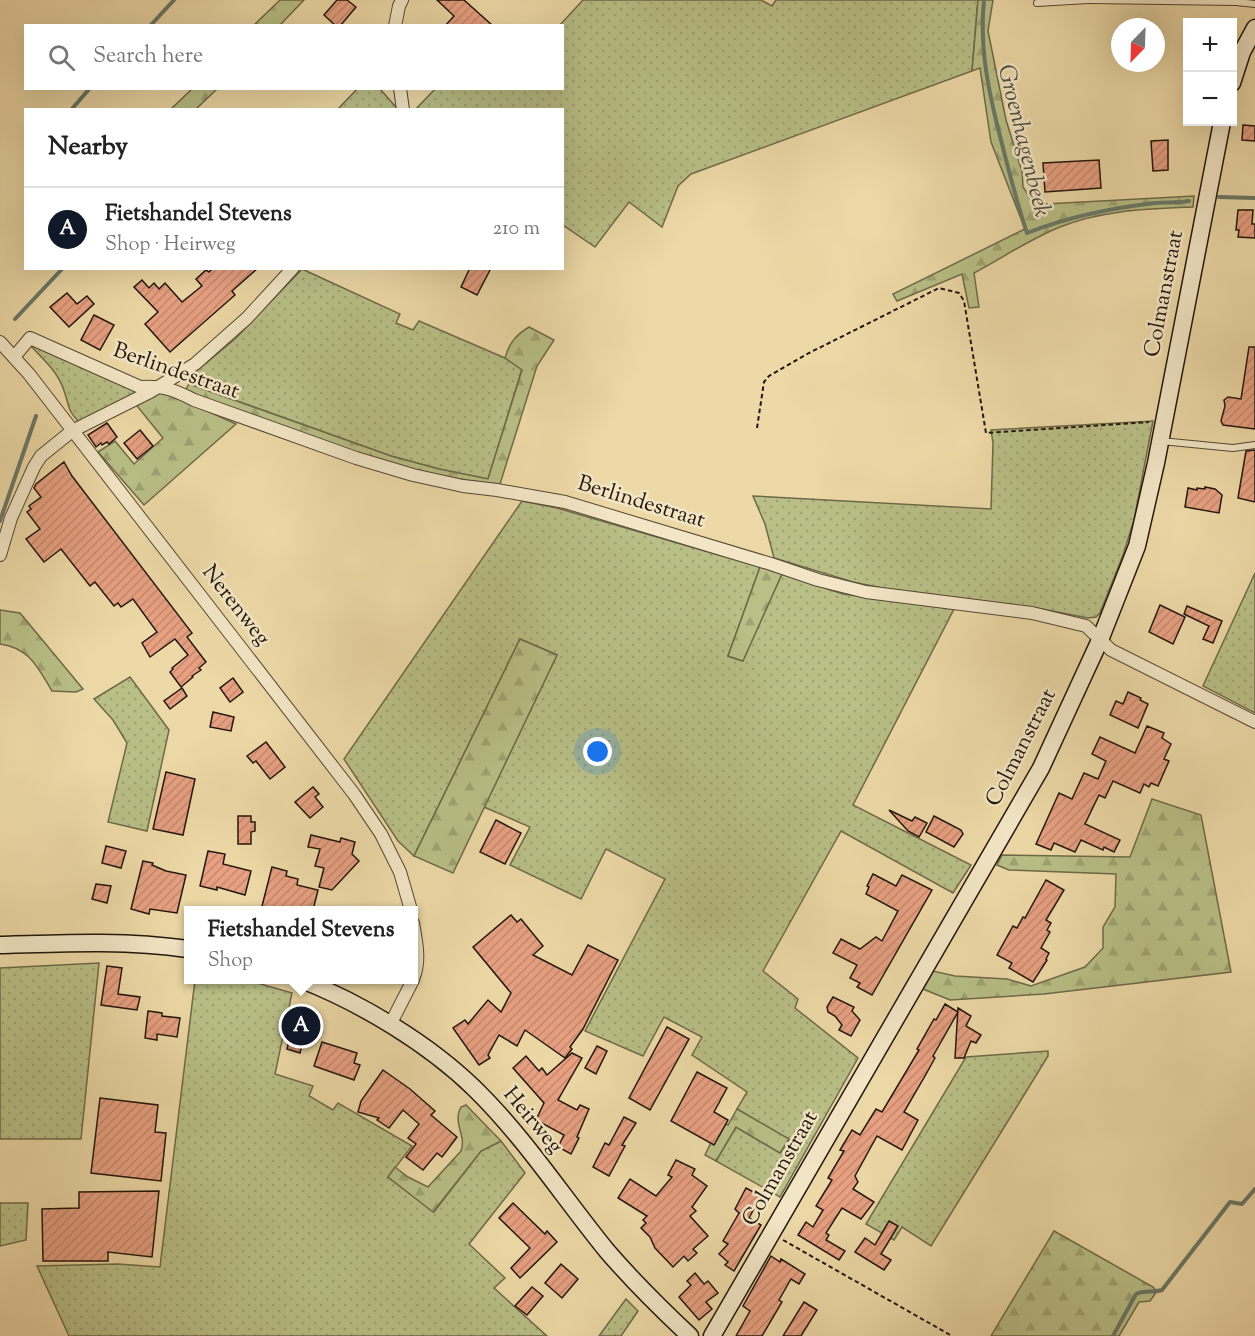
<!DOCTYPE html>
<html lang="en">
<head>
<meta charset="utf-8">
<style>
	:root { --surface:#fff; --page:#f6f6f6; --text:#222; --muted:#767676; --line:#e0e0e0; --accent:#111827 }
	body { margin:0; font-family:"Sorts Mill Goudy",serif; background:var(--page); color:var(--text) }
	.controls { position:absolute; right:18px; top:18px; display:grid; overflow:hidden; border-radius:0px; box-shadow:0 6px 24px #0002 }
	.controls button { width:54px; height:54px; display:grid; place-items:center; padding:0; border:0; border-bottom:2px solid var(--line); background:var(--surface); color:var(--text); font:30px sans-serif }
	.compass { position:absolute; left:1111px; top:18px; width:54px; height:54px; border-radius:50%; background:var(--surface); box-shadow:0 6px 24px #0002; rotate:203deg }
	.you { position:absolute; left:598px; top:752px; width:21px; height:21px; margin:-15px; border:4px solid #fff; border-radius:50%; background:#1a73e8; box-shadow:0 0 0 9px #1a73e833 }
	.badge { display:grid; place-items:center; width:39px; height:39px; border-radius:50%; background:var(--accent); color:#fff; font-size:20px; font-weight:700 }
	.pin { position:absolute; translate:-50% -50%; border:3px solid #fff; box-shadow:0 2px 6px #0006 }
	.popup { position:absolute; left:184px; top:906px; width:234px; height:78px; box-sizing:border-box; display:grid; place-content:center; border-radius:0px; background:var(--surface); filter:drop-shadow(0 2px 4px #0005); font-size:20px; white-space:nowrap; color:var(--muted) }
	.popup b { font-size:22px; color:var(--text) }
	.popup::after { content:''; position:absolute; left:50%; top:100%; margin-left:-12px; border:12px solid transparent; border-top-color:var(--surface) }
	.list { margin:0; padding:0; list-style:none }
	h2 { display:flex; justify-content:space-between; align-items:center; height:78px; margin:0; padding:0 24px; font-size:26px }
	h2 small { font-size:20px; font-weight:400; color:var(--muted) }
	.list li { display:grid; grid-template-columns:39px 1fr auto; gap:18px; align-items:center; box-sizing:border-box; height:84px; padding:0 24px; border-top:2px solid var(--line) }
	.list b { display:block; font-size:22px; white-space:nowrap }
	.list p { margin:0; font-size:20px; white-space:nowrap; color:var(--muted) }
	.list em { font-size:20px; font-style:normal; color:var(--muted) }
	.icon { flex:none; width:33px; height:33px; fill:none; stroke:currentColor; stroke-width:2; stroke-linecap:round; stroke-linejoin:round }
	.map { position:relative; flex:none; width:1255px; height:1336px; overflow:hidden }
	.search { position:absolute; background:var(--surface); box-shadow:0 6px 24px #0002; left:24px; top:24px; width:540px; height:66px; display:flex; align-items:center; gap:15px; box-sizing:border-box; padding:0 21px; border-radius:0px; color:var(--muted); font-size:22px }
	.panel { position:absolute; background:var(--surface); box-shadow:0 6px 24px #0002; left:24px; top:108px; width:540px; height:162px; border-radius:0px }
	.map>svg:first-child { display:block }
	.grass { fill:url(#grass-dots); stroke:#6e6a49; stroke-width:1.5 }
	.forest { fill:url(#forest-firs); stroke:#6e6a49; stroke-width:1.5 }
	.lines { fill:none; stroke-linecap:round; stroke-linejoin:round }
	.stream { stroke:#6a7867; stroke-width:4 }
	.building { fill:url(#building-hatch); stroke:#22160b; stroke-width:1.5 }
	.service-casing { stroke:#554732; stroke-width:8 }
	.minor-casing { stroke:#554732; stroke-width:14 }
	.secondary-casing { stroke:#22160b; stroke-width:19 }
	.path { stroke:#22160b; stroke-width:2; stroke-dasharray:4.5 3; stroke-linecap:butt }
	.service { stroke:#f3e6c6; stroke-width:6 }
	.minor { stroke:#f3e6c6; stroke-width:12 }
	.secondary { stroke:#f3e6c6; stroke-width:16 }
	.labels { text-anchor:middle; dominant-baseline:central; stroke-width:5; stroke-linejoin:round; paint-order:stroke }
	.street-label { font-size:22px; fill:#22160b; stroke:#f3e6c6 }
	.water-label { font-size:24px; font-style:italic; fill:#4c4f41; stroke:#f3e6c6 }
</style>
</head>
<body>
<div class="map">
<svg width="1255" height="1336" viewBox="0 0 1255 1336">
	<defs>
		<pattern id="grass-dots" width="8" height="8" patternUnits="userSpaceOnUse" patternTransform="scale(1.5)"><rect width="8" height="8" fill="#b9bf87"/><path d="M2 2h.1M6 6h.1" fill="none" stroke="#9fa373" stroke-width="1.8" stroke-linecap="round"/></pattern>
		<pattern id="forest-firs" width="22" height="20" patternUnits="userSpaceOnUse" patternTransform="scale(1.5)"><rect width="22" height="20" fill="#b9bf87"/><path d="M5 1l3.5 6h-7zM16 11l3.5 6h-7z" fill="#9fa373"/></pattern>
		<pattern id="building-hatch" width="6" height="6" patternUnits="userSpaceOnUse" patternTransform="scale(1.5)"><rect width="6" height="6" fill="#e7a082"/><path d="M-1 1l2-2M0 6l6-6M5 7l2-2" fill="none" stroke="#c6896f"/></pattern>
	</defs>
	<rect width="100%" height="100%" fill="#edd9a7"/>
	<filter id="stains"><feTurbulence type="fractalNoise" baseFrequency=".00333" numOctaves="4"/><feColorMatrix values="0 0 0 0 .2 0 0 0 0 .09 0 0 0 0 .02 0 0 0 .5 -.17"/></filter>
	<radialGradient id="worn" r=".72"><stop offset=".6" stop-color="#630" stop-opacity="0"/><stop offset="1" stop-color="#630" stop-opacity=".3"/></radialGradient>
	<!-- grass -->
	<g class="grass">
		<path d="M 583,0 L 761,0 L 772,6 L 776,0 L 978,0 L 972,71 L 691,174 L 678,186 L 662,227 L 629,202 L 595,247 L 563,225 L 562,110 L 415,110 L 435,89 L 562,88 L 562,26 L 560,25 Z"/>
		<path d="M 358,88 L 380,89 L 396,107 L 396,109 L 338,109 Z"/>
		<path d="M 302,269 L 400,314 L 396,323 L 413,330 L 419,321 L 505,358 L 522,369 L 488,479 L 439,469 L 391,456 L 189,384 L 187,381 L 188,378 L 235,339 Z"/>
		<path d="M 33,343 L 141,390 L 79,422 C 65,407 70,405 63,388 C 57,371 42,358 30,345 Z"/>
		<path d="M 1153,421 L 1134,520 L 1123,555 L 1100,613 L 1096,617 L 1088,618 L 1042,609 L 882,588 L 853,582 L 774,558 L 765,524 L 753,496 L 991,509 L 993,443 L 991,430 Z"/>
		<path d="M 522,501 L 557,508 L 760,567 L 728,656 L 742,661 L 782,574 L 843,594 L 954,609 L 853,805 L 971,865 L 953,893 L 841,831 L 763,971 L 798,999 L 795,1008 L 858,1058 L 780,1197 L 716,1161 L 736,1127 L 780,1153 L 789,1140 L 737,1109 L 747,1092 L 692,1055 L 702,1037 L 664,1017 L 643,1056 L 585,1031 L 665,879 L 606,849 L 581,899 L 510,865 L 530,827 L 484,807 L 557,655 L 520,639 L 414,856 L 398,841 L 344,759 Z"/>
		<path d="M 1255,573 L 1255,713 L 1203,686 Z"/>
		<path d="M 130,677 L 169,730 L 147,831 L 108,822 L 127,743 L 113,720 L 94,699 Z"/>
		<path d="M 99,963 L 81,1139 L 0,1139 L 0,968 Z"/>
		<path d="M 195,980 L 247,980 L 292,993 L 275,1074 L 313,1086 L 309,1096 L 333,1110 L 338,1103 L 412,1146 L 388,1177 L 434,1212 L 481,1151 L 501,1141 L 525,1173 L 469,1244 L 505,1278 L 494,1288 L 547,1336 L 69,1336 L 37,1266 L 118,1264 L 160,1267 Z"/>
		<path d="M 1048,1051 L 1048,1056 L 931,1246 L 902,1227 L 894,1240 L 866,1224 L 966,1057 Z"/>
		<path d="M 0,1203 L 28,1203 L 26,1240 L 0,1246 Z"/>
		<path d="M 626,1299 L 638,1311 L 621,1336 L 599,1336 Z"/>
	</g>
	<!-- forest -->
	<g class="forest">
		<path d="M 280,0 L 304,0 L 280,25 L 254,25 Z"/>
		<path d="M 978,0 L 993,0 L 988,31 L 1006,120 L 1022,171 L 1023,187 L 1030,198 L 1045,204 L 1194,196 L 1193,207 C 1148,209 1101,210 1060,227 C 1030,239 1002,258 974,273 L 979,307 L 969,308 L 962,274 L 897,301 L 893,294 L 1025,229 L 991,142 L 980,68 L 972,71 Z"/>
		<path d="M 192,89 L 217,89 L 196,109 L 171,109 Z"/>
		<path d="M 529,327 L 554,340 L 537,366 L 500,484 C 391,475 287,428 185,391 L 189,384 L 391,456 L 439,469 L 488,479 L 522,370 L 505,358 C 509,343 516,335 529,327 Z"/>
		<path d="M 161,390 L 236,424 L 144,505 L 98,452 L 115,441 L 134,464 L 163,438 L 137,406 Z"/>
		<path d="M 760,567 L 782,574 L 743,661 L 728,656 Z"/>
		<path d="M 0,610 L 20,613 L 83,689 L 76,692 L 52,691 C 38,668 30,648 0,644 Z"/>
		<path d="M 520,639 L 557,655 L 453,873 L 414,856 Z"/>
		<path d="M 1152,799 L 1201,815 L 1231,972 L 1044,994 L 950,1000 L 923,989 L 933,971 L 955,976 L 1007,979 L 1031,986 L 1085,967 L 1103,948 L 1103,927 L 1115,907 L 1116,874 L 1009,870 L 997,865 L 1002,855 L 1130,857 Z"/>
		<path d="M 466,1105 L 501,1141 L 481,1151 L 433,1212 L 388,1177 L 395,1167 L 408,1177 L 428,1187 L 461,1151 C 467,1136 452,1123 461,1107 Z"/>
		<path d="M 737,1109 L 789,1139 L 780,1153 L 736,1127 L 716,1161 L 705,1155 L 721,1122 L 728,1125 Z"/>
		<path d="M 1054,1231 L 1153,1287 L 1157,1291 L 1150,1301 L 1139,1302 L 1119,1336 L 991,1336 Z"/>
	</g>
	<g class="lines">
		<!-- stream -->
		<g class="stream">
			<path d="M 984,0 C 979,48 989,94 1001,140 C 1009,172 1017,203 1027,233 C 1068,217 1111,208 1155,203 C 1166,202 1178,203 1189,201"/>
			<path d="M 150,26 L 174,0"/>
			<path d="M 71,110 L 90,88"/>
			<path d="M 1219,197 L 1255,198"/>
			<path d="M 15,319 L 63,268"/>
			<path d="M 0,521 L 36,416"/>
			<path d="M 1113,1336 L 1136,1294 C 1145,1290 1152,1293 1162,1290 L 1230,1202 L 1242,1204 L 1255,1189"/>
		</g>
	</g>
	<!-- building -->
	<g class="building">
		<path d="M 337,0 L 347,0 L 356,7 L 340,26 L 336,26 L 324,15 Z"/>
		<path d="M 437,0 L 464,0 L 493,26 L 445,26 L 454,16 Z"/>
		<path d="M 1243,125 L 1255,126 L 1255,141 L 1242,140 Z"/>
		<path d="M 1168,140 L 1168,170 L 1153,171 L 1151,141 Z"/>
		<path d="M 1099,160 L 1101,188 L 1045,192 L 1043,163 Z"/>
		<path d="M 1238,210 L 1253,210 L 1252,224 L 1255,224 L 1255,238 L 1238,237 L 1239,230 L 1236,230 Z"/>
		<path d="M 213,268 L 258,268 L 232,291 L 235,295 L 170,352 L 145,324 L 158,312 L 134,287 L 142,280 L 149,288 L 154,283 L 159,289 L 165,283 L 182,302 L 202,286 L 196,279 L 206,270 L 209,272 Z"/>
		<path d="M 470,268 L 491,268 L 477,295 L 461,287 Z"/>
		<path d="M 67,293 L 77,304 L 87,296 L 94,304 L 69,327 L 50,307 Z"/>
		<path d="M 94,315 L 114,325 L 100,350 L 81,340 Z"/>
		<path d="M 1249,347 L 1255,347 L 1255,429 L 1223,425 L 1221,421 L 1225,406 L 1224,400 L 1228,397 L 1241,399 Z"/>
		<path d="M 107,423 L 117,437 L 109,444 L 107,442 L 102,445 L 101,443 L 96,447 L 88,435 Z"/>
		<path d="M 140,430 L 153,446 L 137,459 L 124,443 Z"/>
		<path d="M 1255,450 L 1255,502 L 1238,498 L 1246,451 Z"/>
		<path d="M 64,462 L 72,476 L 192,633 L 187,637 L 206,662 L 199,668 L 201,670 L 192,676 L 193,677 L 181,687 L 170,672 L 173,669 L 172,668 L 188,655 L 175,639 L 150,657 L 142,643 L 157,632 L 133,599 L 121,607 L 118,603 L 114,606 L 95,582 L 90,586 L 61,549 L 44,562 L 26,539 L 40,529 L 27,512 L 31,509 L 29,506 L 41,497 L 34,488 L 36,484 Z"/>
		<path d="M 1205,487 L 1215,489 L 1222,495 L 1219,513 L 1185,507 L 1188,488 L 1197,490 L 1197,488 L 1205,489 Z"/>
		<path d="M 1160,605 L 1185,617 L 1173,644 L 1149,632 Z"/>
		<path d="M 1187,606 L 1222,621 L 1213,643 L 1203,639 L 1209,626 L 1184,614 Z"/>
		<path d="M 233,678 L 243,692 L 230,702 L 220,688 Z"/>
		<path d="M 182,688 L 187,696 L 170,709 L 164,701 Z"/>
		<path d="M 1128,692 L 1141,698 L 1140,700 L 1148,704 L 1138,728 L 1110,715 L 1116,701 L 1123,704 Z"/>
		<path d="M 213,712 L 234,717 L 231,731 L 210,727 Z"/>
		<path d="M 1147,726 L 1164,733 L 1162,738 L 1171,744 L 1164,759 L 1169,761 L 1158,786 L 1151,783 L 1149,787 L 1144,784 L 1140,793 L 1113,781 L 1105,798 L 1099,795 L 1085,824 L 1120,840 L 1114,852 L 1104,847 L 1103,850 L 1081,840 L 1075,852 L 1054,843 L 1051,850 L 1036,844 L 1059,793 L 1072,799 L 1084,773 L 1098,779 L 1106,761 L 1092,754 L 1100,737 L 1135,753 Z"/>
		<path d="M 266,742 L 285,767 L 270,779 L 256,761 L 253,763 L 247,756 Z"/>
		<path d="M 166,772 L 195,779 L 183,835 L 153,829 Z"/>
		<path d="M 313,787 L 319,794 L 315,797 L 323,807 L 310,818 L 295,802 Z"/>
		<path d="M 889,810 L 912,821 L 915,817 L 927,823 L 919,837 L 908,831 Z"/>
		<path d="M 238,816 L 251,816 L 251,822 L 255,822 L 255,831 L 251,832 L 251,844 L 238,844 Z"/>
		<path d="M 934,816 L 961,830 L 963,834 L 954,847 L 926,832 Z"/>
		<path d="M 496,820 L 521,833 L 505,864 L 480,852 Z"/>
		<path d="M 311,835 L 340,842 L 341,838 L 355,842 L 352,854 L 359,861 L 332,890 L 319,887 L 324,868 L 315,866 L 320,849 L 308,847 Z"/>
		<path d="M 106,846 L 126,851 L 121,868 L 102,863 Z"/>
		<path d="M 208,851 L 225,854 L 223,864 L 251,871 L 245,895 L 217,887 L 217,890 L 200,886 Z"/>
		<path d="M 143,861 L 153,863 L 152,865 L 166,871 L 186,875 L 177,913 L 150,909 L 149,914 L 131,909 Z"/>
		<path d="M 272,867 L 287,871 L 286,876 L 298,879 L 297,885 L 318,890 L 313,910 L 261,910 Z"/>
		<path d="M 873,874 L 896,886 L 902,875 L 932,890 L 872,995 L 857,987 L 860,983 L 850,978 L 857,965 L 833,953 L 841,939 L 860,949 L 876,937 L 882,941 L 898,911 L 866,894 L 869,887 L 867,886 Z"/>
		<path d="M 1046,880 L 1064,890 L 1046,920 L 1051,923 L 1047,930 L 1050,932 L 1041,948 L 1049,953 L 1046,959 L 1047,960 L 1033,982 L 1009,968 L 1012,963 L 997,955 L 1013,926 L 1017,928 L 1023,917 L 1025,918 Z"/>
		<path d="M 96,884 L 111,886 L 107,903 L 92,899 Z"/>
		<path d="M 511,915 L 517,922 L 521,919 L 543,946 L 533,955 L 572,975 L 588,945 L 618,960 L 583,1029 L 570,1047 L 572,1049 L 565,1058 L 525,1030 L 517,1046 L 499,1035 L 488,1055 L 490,1058 L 479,1065 L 453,1028 L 465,1020 L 468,1024 L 488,1000 L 501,1012 L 511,993 L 473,947 Z"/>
		<path d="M 107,966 L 122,968 L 118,994 L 140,997 L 137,1010 L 101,1005 Z"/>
		<path d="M 833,997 L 854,1007 L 852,1011 L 860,1020 L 851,1036 L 839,1030 L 842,1025 L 835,1016 L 828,1012 L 827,1007 Z"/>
		<path d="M 945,1004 L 958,1012 L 933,1056 L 935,1058 L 925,1076 L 904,1112 L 918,1120 L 902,1150 L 877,1136 L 855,1176 L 858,1182 L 853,1189 L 874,1202 L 861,1219 L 842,1208 L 826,1233 L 829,1235 L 826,1240 L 845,1251 L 839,1260 L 798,1235 L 806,1222 L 813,1227 L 823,1210 L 816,1206 L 832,1180 L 828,1178 L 844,1151 L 840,1150 L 852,1130 L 860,1135 L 876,1109 L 882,1112 L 919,1050 L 917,1049 L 934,1019 L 936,1020 Z"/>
		<path d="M 958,1008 L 971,1016 L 966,1026 L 981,1035 L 976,1043 L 971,1041 L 964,1058 L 955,1058 Z"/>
		<path d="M 148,1011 L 162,1013 L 162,1016 L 180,1018 L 177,1037 L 157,1034 L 157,1040 L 145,1038 Z"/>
		<path d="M 294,1020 L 307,1023 L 300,1053 L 287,1049 Z"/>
		<path d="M 667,1027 L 689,1039 L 650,1110 L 629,1098 Z"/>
		<path d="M 322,1042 L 357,1053 L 354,1063 L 360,1065 L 354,1080 L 314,1066 Z"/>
		<path d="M 597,1046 L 607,1051 L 596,1074 L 585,1068 Z"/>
		<path d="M 572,1053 L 582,1058 L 558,1100 L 577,1110 L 580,1105 L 589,1109 L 577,1137 L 579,1138 L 571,1154 L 558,1147 L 564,1135 L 536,1120 L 544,1103 L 513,1068 L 526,1056 L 539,1071 L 542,1068 L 547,1075 Z"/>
		<path d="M 383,1070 L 410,1089 L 435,1111 L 431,1115 L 457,1137 L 442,1157 L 437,1153 L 423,1170 L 406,1157 L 416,1144 L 408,1138 L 419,1124 L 403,1110 L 389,1128 L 377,1120 L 379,1118 L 358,1112 L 361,1101 Z"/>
		<path d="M 697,1072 L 727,1088 L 714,1112 L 728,1120 L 714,1145 L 671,1121 Z"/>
		<path d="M 100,1098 L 158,1105 L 155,1132 L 166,1133 L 161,1181 L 91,1173 Z"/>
		<path d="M 624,1117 L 636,1123 L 622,1145 L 625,1146 L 609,1176 L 593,1167 L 605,1143 L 609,1145 Z"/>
		<path d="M 676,1160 L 695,1169 L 692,1175 L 707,1186 L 692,1207 L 696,1211 L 690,1216 L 708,1236 L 693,1249 L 697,1253 L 688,1261 L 684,1256 L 673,1267 L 655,1248 L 650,1237 L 641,1228 L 646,1223 L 643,1220 L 647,1216 L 618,1198 L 630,1179 L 656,1196 L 672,1177 L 668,1175 Z"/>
		<path d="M 746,1188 L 761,1196 L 749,1218 L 761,1225 L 734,1271 L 725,1265 L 728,1262 L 719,1254 L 728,1244 L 723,1241 L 739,1213 L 735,1209 Z"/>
		<path d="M 159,1191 L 152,1257 L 108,1252 L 108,1261 L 43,1261 L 42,1209 L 79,1208 L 79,1192 Z"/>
		<path d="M 513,1203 L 545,1234 L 547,1231 L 557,1242 L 520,1278 L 511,1268 L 530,1248 L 499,1218 Z"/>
		<path d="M 889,1221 L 898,1226 L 881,1254 L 891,1260 L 884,1270 L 855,1252 L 865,1238 L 875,1245 Z"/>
		<path d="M 771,1256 L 780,1262 L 781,1259 L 805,1274 L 799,1284 L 791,1279 L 779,1300 L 782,1302 L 762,1336 L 736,1336 L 750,1311 L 743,1306 Z"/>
		<path d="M 561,1264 L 578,1279 L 562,1298 L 545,1283 Z"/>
		<path d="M 695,1273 L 704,1284 L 708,1281 L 718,1293 L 706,1302 L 712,1309 L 699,1320 L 679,1297 L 691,1285 L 687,1281 Z"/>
		<path d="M 532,1287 L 543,1296 L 527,1315 L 515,1306 Z"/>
		<path d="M 804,1302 L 817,1310 L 801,1336 L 783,1336 Z"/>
	</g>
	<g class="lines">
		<defs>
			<g id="service">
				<path d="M 1089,0 L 1236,2 L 1255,4"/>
				<path d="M 1037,3 L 1088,0"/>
				<path d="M 1161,441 L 1233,448 L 1255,445"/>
			</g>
			<g id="minor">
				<path d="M 395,26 L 399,6 L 402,0"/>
				<path d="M 400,88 L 403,110"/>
				<path d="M 0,342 L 29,374 L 354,794 L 381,834 L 400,872 L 411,910"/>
				<path d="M 14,357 L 30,338 L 140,387 C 164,386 173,389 194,400 L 356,458 L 413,475 L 463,486 L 497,490 L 565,502 L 771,564 L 818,580 L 866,592 L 1032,613 L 1086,626 L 1111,650 L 1255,722"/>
				<path d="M 0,555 L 11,518 L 34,467 L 41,456 L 72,431 L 150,392 L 195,364 L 247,318 L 293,268"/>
				<path d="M 413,923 C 416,941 421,961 413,979"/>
				<path d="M 390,1025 L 413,980"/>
			</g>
			<g id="secondary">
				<path d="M 1232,83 L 1242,52 L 1255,28"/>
				<path d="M 0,945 C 63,943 126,940 188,949"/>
				<path d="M 302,980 C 361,1003 429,1044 475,1089 C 525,1138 563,1197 607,1251 C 633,1281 661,1309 690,1336"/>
				<path d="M 712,1336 L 1041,768 L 1100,640 L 1137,546 L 1156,463 L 1222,122"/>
			</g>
		</defs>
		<!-- service casing -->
		<use href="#service" class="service-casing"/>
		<!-- minor casing -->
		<use href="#minor" class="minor-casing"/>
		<!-- secondary casing -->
		<use href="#secondary" class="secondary-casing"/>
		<!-- path -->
		<g class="path">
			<path d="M 757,428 L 764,382 L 769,376 L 809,353 L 939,288 L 959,293 L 964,301 L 986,433 L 1149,422"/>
			<path d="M 783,1240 L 952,1336"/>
		</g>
		<!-- service -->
		<use href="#service" class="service"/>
		<!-- minor -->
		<use href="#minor" class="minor"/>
		<!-- secondary -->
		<use href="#secondary" class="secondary"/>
	</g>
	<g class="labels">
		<!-- street labels -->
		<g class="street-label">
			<text transform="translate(1165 294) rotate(-79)">Colmanstraat</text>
			<text transform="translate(176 372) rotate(19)">Berlindestraat</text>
			<text transform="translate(641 503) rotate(17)">Berlindestraat</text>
			<text transform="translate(235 606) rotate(52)">Nerenweg</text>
			<text transform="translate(1022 748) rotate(-63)">Colmanstraat</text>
			<text transform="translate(532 1121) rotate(50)">Heirweg</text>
			<text transform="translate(781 1169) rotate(-60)">Colmanstraat</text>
		</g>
		<!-- water labels -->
		<g class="water-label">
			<text transform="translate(1023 141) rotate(76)">Groenhagenbeek</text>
		</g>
	</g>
	<rect width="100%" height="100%" filter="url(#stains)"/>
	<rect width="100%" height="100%" fill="url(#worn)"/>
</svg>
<div class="controls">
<button>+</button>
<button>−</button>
</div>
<svg class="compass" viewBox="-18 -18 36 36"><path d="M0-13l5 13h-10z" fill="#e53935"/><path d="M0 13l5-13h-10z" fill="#767676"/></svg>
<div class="you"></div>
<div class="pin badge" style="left:301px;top:1026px">A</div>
<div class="popup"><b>Fietshandel Stevens</b>Shop</div>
<div class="search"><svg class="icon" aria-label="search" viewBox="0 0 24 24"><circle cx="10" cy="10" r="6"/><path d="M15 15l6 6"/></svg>Search here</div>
<section class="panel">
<h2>Nearby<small></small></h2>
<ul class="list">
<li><span class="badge">A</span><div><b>Fietshandel Stevens</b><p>Shop · Heirweg</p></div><em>210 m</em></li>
</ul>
</section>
</div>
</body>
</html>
